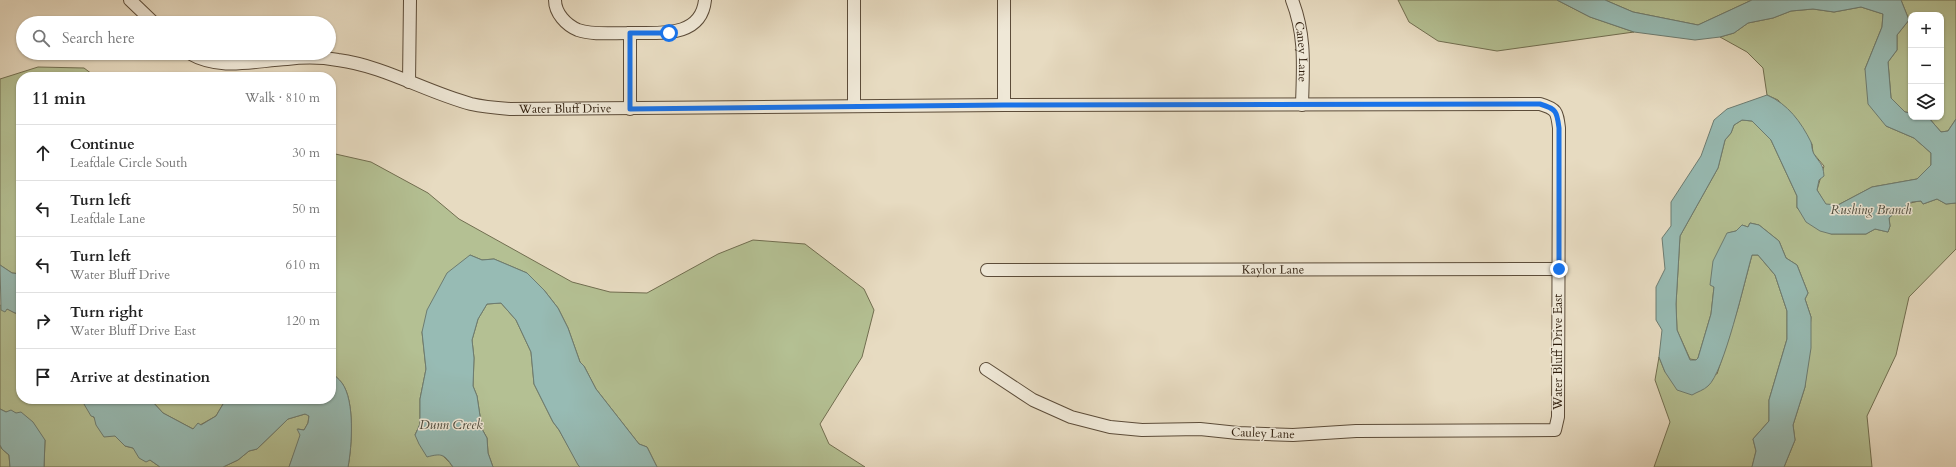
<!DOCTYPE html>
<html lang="en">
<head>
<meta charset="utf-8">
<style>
	:root { --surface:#fff; --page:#f2f2f2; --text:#222; --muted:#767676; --line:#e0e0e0 }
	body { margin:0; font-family:Cardo,serif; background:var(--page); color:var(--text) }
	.controls { position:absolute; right:12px; top:12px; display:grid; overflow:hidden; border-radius:8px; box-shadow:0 1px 3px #0004 }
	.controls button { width:36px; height:36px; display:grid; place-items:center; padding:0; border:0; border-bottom:1px solid var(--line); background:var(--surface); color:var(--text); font:20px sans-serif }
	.stop { position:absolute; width:12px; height:12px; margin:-9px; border:3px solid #1a73e8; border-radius:50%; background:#fff }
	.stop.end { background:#1a73e8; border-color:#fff; box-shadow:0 1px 4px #0008 }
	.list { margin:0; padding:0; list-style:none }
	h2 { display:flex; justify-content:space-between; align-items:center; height:52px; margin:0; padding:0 16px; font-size:17px }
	h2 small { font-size:13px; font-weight:400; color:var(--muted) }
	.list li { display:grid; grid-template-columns:26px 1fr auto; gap:12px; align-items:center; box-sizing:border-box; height:56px; padding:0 16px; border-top:1px solid var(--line) }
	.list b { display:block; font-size:15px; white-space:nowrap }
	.list p { margin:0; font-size:13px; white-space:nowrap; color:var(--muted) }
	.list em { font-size:13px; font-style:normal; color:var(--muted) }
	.icon { flex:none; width:22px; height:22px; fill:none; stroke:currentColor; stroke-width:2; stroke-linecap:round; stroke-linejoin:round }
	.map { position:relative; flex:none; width:1956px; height:467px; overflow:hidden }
	.search { position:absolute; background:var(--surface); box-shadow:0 1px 3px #0004; left:16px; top:16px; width:320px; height:44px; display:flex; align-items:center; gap:10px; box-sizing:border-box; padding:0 14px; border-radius:22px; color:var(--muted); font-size:15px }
	.panel { position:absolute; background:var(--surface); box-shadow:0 1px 3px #0004; left:16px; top:72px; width:320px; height:332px; border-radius:16px }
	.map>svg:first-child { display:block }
	.green { fill:#b4c093; stroke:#716e50 }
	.water { fill:#97bbb4; stroke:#6d7c71 }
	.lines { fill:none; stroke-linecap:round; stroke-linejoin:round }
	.minor-casing { stroke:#5c4c39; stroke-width:14 }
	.minor { stroke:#efe8d7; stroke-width:12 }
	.route { stroke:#1a73e8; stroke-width:5 }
	.labels { text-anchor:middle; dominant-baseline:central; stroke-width:3; stroke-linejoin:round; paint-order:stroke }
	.street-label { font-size:12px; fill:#2e1d0c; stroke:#efe8d7 }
	.water-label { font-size:13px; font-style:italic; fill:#4e4c3e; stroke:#efe8d7 }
</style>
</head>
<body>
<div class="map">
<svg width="1956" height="467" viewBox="0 0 1956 467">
	<rect width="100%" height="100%" fill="#e7dbc1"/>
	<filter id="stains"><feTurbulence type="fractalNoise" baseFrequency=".005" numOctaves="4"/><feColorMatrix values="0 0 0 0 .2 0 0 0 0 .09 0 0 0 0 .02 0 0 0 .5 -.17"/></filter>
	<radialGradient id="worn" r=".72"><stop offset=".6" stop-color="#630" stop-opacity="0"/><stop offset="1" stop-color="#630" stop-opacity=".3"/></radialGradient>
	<!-- green -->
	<g class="green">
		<path d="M 1398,0 L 1557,0 L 1590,17 L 1634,32 L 1497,51 L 1438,41 L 1409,22 Z"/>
		<path d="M 1605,0 L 1752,0 L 1698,25 L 1633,12 Z"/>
		<path d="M 1901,0 L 1956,0 L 1956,119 L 1948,131 L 1941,132 L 1928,117 L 1941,117 L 1941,15 L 1911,15 L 1911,113 L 1905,112 L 1891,98 L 1888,62 L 1897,50 L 1897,35 L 1909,20 Z"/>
		<path d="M 1861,7 L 1883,14 L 1882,27 L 1865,69 L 1886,126 L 1914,138 L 1931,153 L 1931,165 L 1917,179 L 1872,187 L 1838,205 L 1826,205 L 1817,190 L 1824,166 L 1813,153 L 1812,144 L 1778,100 L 1767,95 L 1763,68 L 1747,52 L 1720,37 L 1734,33 L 1748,23 L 1773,18 L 1791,11 L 1813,9 L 1834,12 Z"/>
		<path d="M 38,67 L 84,68 L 96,77 L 21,77 L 21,274 L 12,273 L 0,265 L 0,79 Z"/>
		<path d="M 1742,120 L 1752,121 L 1771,140 L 1797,196 L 1797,208 L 1831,234 L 1866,234 L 1875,229 L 1888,232 L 1890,226 L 1889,218 C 1899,208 1908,202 1921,201 L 1923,204 L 1937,199 L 1946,204 L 1956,203 L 1956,249 L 1909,297 L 1896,355 L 1867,416 L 1872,467 L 1784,467 L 1795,440 L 1793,425 L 1805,387 L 1811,317 L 1805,299 L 1808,293 L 1797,265 L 1786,258 L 1779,241 L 1759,225 L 1750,223 L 1748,227 L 1742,225 L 1736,231 L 1728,233 L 1714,287 L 1711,314 L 1698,358 L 1696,360 L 1690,359 L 1677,330 L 1676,304 L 1680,236 L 1718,168 L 1725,140 L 1731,133 L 1734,125 Z"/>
		<path d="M 331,153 L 371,162 L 428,193 L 459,219 L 572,282 L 610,292 L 647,293 L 718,254 L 753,240 L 805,244 L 864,289 L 874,310 L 862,357 L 820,424 L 829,444 L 865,467 L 657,467 L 647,447 L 639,444 L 596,389 L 584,366 L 580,362 L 568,328 L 558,308 L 544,290 L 527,273 L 494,259 L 482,260 L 470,255 L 422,332 L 426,369 L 420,399 L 420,424 L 415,435 C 429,446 444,454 453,467 L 348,467 C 352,446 355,401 342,383 C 339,379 335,376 331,372 Z"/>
		<path d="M 1752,255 L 1758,255 L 1775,275 L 1787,311 L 1787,339 L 1769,400 L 1769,421 L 1753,439 L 1756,451 L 1752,467 L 1654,467 L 1670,422 L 1655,380 L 1659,357 L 1665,372 L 1717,374 L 1738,308 Z"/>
		<path d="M 501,303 L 516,320 L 531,352 L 534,384 L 553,422 L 559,430 L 580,467 L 493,467 L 488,453 L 487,438 L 482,429 L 477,396 L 473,386 L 474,358 L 472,340 L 478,319 L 487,304 Z"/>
		<path d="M 0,305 L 15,313 L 21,313 L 21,399 L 81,399 L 97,422 L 115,436 L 125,446 L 133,448 L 160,467 L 44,467 L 45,440 L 16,413 L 6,412 L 0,409 Z"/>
		<path d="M 150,399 L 226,399 L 216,416 L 193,429 L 163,413 Z"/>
		<path d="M 305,414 L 309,415 L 308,423 L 304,430 L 298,429 L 301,435 L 289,467 L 223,467 L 238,460 L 249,451 L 257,449 L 288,419 Z"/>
		<path d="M 0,445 L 2,449 L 9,455 L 10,467 L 0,467 Z"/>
	</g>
	<!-- water -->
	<g class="water">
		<path d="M 1557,0 L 1605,0 L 1633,12 L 1698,25 L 1752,0 L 1901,0 L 1909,20 L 1897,35 L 1897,50 L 1888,62 L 1891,98 L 1905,112 L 1911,113 L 1911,117 L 1928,117 L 1941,132 L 1948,131 L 1956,119 L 1956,203 L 1946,204 L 1937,199 L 1923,204 L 1921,201 L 1912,202 L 1906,205 L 1907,209 L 1899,209 L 1889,218 L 1890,226 L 1888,232 L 1875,229 L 1866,234 L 1831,234 L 1820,231 L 1806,222 L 1797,207 L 1797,196 L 1771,140 L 1752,121 L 1742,120 L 1734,125 L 1731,133 L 1725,140 L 1718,168 L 1680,236 L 1676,304 L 1677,330 L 1690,360 L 1696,360 L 1698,358 L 1711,314 L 1714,287 L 1710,285 L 1713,261 L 1727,233 L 1736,231 L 1742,225 L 1748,227 L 1750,223 L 1759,225 L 1779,241 L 1786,258 L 1797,265 L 1808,293 L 1805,299 L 1811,317 L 1811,348 L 1805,387 L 1793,425 L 1795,440 L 1784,467 L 1752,467 L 1756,451 L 1753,439 L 1769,421 L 1769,400 L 1787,339 L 1787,311 L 1775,275 L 1758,255 L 1752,255 C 1745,279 1724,373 1708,386 C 1704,390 1697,392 1692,395 L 1677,390 L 1665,372 L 1659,357 L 1662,330 L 1656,320 L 1656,287 L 1665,269 L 1662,238 L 1671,226 L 1671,202 L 1701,156 L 1714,120 L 1727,109 L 1767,95 C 1788,104 1801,122 1811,142 C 1812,146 1812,151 1814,154 C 1820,164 1823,163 1824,176 L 1819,180 L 1817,190 L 1826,204 L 1838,205 L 1872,187 L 1917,179 L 1931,165 L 1931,153 L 1914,138 L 1886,126 L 1868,104 L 1865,69 L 1882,27 L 1883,14 L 1861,7 L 1834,12 L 1813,9 L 1791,11 L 1773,18 L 1748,23 L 1734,33 L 1720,37 L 1695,40 L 1634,32 L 1590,17 Z"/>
		<path d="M 470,255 L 482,260 L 494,259 L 527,273 L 544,290 L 558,308 L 568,328 L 580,362 L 584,366 L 596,389 L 639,444 L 647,447 L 657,467 L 580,467 L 578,465 L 559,430 L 553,422 L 534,384 L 531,352 L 516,320 L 501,303 L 487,304 L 478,319 L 472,340 L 474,358 L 473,386 L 477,396 L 482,429 L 487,438 L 488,453 L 493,467 L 453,467 C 444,454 442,453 427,457 L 419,444 L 415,435 L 420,424 L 420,399 L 426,369 L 422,332 L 427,310 L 447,273 Z"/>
		<path d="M 0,265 L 12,273 L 21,274 L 21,313 L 15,313 L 7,309 L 5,312 L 1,310 Z"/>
		<path d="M 331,372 C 335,376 339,379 342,383 C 355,401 352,446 348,467 L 289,467 L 300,435 L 297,429 L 304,430 L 308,423 L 309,416 L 305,414 L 288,419 L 257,449 L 249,451 L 238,460 L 223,467 L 160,467 L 150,460 L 146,462 L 139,458 L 133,448 L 125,446 L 115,436 L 104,437 L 96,425 L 94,417 L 91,416 L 81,399 L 150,399 L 163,413 L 193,429 L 198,423 L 201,425 L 216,416 L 226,399 L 331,399 Z"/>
		<path d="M 0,409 L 6,412 L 11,410 L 16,413 L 21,412 L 33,422 L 45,440 L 44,467 L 10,467 L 9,455 L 2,449 L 0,445 Z"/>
	</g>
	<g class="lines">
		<defs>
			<g id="minor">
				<path d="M 130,0 L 154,23"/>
				<path d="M 555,0 C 555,13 566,25 578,30 C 592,35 611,33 627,33 C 655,32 701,40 705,0"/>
				<path id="s1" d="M 1292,0 C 1306,36 1303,67 1302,105"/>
				<path id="s2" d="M 189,53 C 220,71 253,61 287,59 C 304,57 321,57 338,60 C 384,66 426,92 471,104 C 484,107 497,108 510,109 L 1004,105 L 1540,104 C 1557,109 1557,112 1559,128 L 1558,417 L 1555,430 L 1356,431 L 1293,435 L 1238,433 L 1200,429 L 1142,430 L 1110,427 L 1071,417 L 1033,400 L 986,369"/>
				<path d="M 409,82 L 410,0"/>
				<path d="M 1004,105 L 1004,0"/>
				<path d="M 854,106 L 854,0"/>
				<path d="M 630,109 L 630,33"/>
				<path id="s3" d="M 987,270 L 1559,269"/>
			</g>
		</defs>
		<!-- minor casing -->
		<use href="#minor" class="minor-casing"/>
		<!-- minor -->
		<use href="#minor" class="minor"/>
	</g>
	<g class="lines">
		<!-- route -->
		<path class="route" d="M 669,33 L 630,33 L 630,109 L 1004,105 L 1540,104 C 1557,109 1557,112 1559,128 L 1559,269"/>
	</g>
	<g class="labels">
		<!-- street labels -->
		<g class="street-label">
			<text stroke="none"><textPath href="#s1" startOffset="53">Caney Lane</textPath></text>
			<text stroke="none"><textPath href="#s2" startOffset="386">Water Bluff Drive</textPath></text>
			<text stroke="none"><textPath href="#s3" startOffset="286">Kaylor Lane</textPath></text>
			<text transform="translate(1558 352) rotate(-90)">Water Bluff Drive East</text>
			<text transform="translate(1263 433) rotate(2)">Cauley Lane</text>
		</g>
		<!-- water labels -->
		<g class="water-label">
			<text x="1871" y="210">Rushing Branch</text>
			<text x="451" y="425">Dunn Creek</text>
		</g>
	</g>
	<rect width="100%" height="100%" filter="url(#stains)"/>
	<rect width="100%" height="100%" fill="url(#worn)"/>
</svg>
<div class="controls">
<button>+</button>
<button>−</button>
<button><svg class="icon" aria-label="layers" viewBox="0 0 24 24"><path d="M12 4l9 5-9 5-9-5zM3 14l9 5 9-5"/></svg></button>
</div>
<div class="stop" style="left:669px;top:33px"></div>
<div class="stop end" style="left:1559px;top:269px"></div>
<div class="search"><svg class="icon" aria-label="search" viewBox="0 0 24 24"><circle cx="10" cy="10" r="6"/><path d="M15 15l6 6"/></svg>Search here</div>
<section class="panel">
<h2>11 min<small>Walk · 810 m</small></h2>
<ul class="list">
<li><svg class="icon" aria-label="ahead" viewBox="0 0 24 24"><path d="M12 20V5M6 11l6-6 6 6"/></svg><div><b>Continue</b><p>Leafdale Circle South</p></div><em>30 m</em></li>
<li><svg class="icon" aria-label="left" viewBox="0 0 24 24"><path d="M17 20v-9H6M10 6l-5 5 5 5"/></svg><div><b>Turn left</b><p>Leafdale Lane</p></div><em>50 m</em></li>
<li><svg class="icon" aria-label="left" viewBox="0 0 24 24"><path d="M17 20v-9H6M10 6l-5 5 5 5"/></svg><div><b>Turn left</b><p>Water Bluff Drive</p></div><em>610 m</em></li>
<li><svg class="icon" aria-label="right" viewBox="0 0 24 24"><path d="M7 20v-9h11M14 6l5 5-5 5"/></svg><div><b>Turn right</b><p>Water Bluff Drive East</p></div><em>120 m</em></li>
<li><svg class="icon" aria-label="arrive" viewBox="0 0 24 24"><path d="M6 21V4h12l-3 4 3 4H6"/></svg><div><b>Arrive at destination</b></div></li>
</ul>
</section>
</div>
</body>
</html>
